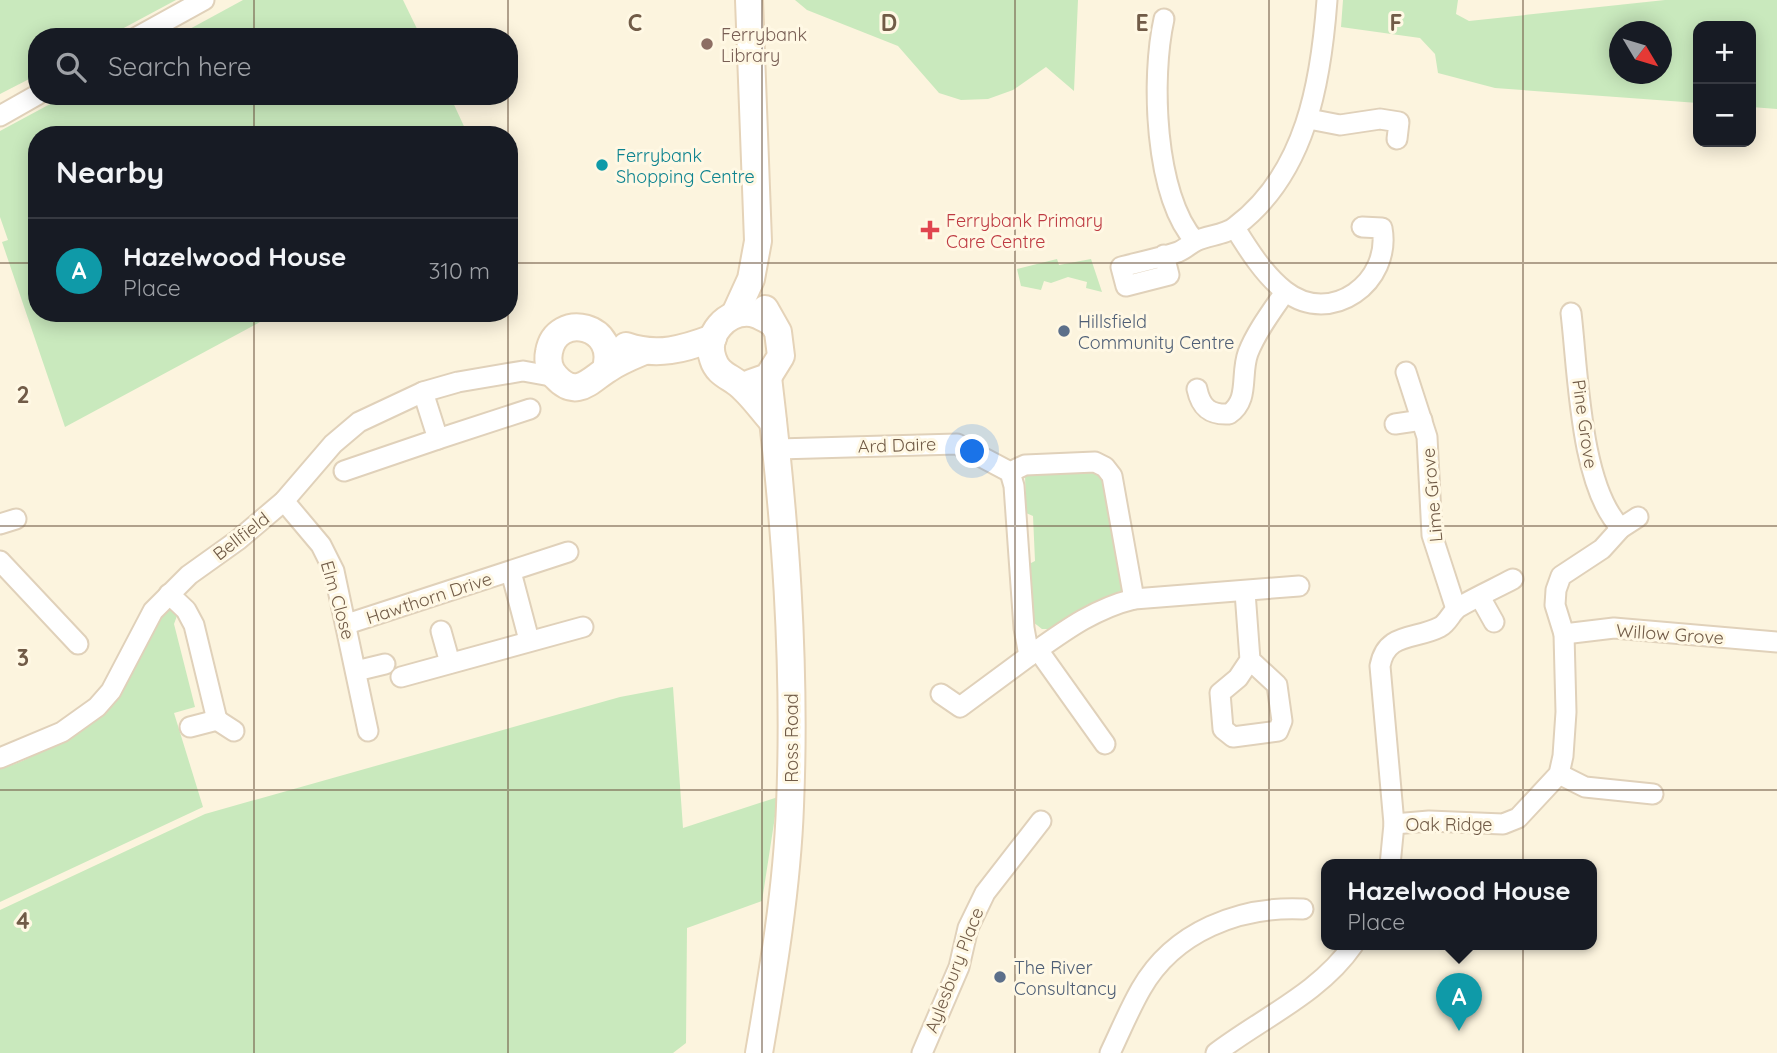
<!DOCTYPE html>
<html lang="en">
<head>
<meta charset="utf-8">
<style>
	:root { --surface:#171b24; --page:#20242c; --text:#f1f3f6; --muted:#9ea1a6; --line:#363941; --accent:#0b8043 }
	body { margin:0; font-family:Quicksand,sans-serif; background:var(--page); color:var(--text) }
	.controls { position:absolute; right:21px; top:21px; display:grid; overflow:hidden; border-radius:14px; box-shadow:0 4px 18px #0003 }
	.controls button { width:63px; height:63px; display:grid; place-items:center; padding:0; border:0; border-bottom:2px solid var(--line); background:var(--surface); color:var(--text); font:35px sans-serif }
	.compass { position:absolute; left:1609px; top:21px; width:63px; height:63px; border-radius:50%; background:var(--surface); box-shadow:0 4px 18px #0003; rotate:128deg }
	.you { position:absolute; left:973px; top:452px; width:24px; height:24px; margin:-18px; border:5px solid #fff; border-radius:50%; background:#1a73e8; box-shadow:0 0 0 10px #1a73e833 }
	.badge { display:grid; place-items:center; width:46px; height:46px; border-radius:50%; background:var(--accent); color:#fff; font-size:23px; font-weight:700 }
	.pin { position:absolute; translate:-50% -58px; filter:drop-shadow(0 2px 4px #0008) }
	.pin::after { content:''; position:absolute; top:37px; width:24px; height:21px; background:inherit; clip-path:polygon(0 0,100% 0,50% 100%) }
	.popup { position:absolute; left:1321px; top:859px; width:276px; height:91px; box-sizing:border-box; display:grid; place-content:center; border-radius:14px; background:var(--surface); filter:drop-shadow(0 2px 5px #0005); font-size:23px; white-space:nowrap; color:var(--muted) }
	.popup b { font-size:26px; color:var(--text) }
	.popup::after { content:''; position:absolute; left:50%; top:100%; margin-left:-14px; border:14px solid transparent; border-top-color:var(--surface) }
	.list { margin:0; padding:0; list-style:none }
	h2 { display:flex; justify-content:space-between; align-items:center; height:91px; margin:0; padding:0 28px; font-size:30px }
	h2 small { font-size:23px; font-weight:400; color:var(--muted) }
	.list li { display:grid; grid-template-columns:46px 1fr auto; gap:21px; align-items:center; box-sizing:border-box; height:105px; padding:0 28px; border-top:2px solid var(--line) }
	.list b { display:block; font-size:26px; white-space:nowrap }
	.list p { margin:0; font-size:23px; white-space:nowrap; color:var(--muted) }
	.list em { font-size:23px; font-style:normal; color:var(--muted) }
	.icon { flex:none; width:38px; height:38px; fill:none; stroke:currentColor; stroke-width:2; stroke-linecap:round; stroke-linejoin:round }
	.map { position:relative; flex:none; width:1777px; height:1053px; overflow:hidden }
	.search { position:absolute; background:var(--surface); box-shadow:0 4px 18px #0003; left:28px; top:28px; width:490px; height:77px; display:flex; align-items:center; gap:18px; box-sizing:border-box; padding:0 24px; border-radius:28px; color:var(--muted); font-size:26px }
	.panel { position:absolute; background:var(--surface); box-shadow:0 4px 18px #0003; left:28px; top:126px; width:490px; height:196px; border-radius:28px }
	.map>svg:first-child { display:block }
	.green { fill:#c9e9bd; fill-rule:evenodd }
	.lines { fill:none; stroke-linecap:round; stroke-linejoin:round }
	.street-casing { stroke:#e0d1ba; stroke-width:23 }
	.secondary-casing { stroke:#e5d3b8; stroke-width:30 }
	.street { stroke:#fff; stroke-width:19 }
	.secondary { stroke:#fff; stroke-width:26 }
	.grid { fill:none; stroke:#715b47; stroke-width:2; stroke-opacity:0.55 }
	.education-dot { fill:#8d6e63; stroke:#fff8e4; stroke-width:2.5 }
	.culture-dot { fill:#0f9aa8; stroke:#fff8e4; stroke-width:2.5 }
	.health-dot { fill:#e0444e; stroke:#fff8e4; stroke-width:2.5 }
	.service-dot { fill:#5c6f8a; stroke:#fff8e4; stroke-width:2.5 }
	.labels { text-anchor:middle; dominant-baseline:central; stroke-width:6; stroke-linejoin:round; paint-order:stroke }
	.education-label { font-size:18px; fill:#785e54; stroke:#fff8e4; text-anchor:start }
	.culture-label { font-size:18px; fill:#0d838f; stroke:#fff8e4; text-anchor:start }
	.health-label { font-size:18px; fill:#be3a42; stroke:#fff8e4; text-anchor:start }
	.service-label { font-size:18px; fill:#4e5e75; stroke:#fff8e4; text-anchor:start }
	.street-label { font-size:18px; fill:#715b47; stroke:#fff8e4 }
	.grid-label { font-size:23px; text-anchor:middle; font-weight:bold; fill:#715b47; stroke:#fff8e4; stroke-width:6; stroke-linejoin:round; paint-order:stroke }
</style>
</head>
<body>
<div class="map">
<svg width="1777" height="1053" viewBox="0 0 1777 1053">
	<rect width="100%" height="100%" fill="#fcf4de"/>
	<!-- green -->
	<g class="green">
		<path d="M 0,0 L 176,0 L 107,37 L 37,37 L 37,75 L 0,94 Z"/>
		<path d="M 243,0 L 403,0 L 421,37 L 175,37 Z"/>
		<path d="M 795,0 L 1078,0 L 1074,91 L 1046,67 L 1013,90 L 988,99 L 961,100 L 939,93 L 898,46 L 807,10 Z"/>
		<path d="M 1343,0 L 1458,0 L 1456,14 L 1469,21 L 1665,0 L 1777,0 L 1777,109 L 1751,107 L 1751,26 L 1698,26 L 1698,103 L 1495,88 L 1438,73 L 1435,54 L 1420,38 L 1341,27 ZM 1620,32 L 1662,32 L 1662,74 L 1620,74 Z"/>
		<path d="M 65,96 L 450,96 L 468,135 L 37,135 L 37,313 L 277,313 L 65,427 L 2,242 L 8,240 L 0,217 L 0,131 Z"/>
		<path d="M 1057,259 L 1059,265 L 1091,259 L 1102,292 L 1086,288 L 1087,282 L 1068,277 L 1051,283 L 1044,281 L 1041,290 L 1021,286 L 1017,269 Z"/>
		<path d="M 1083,465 L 1106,475 L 1123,590 L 1087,605 L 1051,629 L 1042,629 L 1033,622 L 1029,564 L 1035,561 L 1033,516 L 1026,513 L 1025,475 L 1033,469 Z"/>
		<path d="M 171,609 L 178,613 L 174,624 L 195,707 L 174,713 L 203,807 L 0,902 L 0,768 C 14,766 28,758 41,752 C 117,719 127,682 164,613 Z"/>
		<path d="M 673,687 L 683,828 L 778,797 L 762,901 L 687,928 L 686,1043 L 673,1053 L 0,1053 L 0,910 L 205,814 L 620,697 Z"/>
	</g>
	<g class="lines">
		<defs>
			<g id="street">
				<path d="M 1164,19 C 1151,77 1154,195 1195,241"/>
				<path d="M 137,37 L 204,0"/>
				<path d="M 0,116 L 37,95"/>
				<path d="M 1309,119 L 1340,125 L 1380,119 L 1399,122 L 1397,139"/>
				<path d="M 1235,228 C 1248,249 1265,276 1285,291 C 1331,327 1392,282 1382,228 L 1362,227"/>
				<path d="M 1164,255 L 1169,275 L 1126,286 L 1121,267 C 1140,262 1160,258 1178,252 C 1185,249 1190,244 1196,241 C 1208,235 1226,235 1236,226 C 1306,173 1321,82 1327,0"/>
				<path d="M 1571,313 C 1578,371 1580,487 1621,528"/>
				<path d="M 1406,372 L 1427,437 L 1432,535 L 1456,609"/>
				<path d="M 1197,389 C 1201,408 1210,415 1229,414 C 1250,400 1240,375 1248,353 C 1256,332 1272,311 1285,292"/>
				<path d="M 1395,424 L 1422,420"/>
				<path d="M 438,439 L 530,409"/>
				<path d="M 778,449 L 957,444 L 1010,472 L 1025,465 L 1095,462 L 1105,467 L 1112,476 L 1134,599 C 1093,609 1063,632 1029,656 L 1024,628 L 1014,486 L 1010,472"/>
				<path d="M 344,471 L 438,439 L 423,392"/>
				<path d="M 284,501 L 321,545 L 334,571 L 368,731"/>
				<path d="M 0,524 L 16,519"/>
				<path d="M 0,561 L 78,644"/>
				<path d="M 511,572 L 529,640"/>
				<path d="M 1245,592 L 1250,660 L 1277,685 L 1282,721 L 1278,731 L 1233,737 L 1223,729 L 1220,693 L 1238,678 L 1250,660"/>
				<path d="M 169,594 L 186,610 L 194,625 L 217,720"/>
				<path d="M 1480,597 L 1494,622"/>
				<path d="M 1134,599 L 1299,586"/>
				<path d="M 347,624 L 568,552"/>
				<path d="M 441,631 L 450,663"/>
				<path d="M 1564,634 L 1614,628 L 1777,642"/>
				<path d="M 1038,650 L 1105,744"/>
				<path d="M 356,671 L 385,664"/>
				<path d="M 401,677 L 583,627"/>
				<path d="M 941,694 L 960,707 L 1029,656"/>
				<path d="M 217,720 L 234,731"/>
				<path d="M 190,727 L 217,720"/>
				<path d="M 0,758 L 62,732 L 97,707 L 111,691 L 153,611 L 189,575 L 238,540 L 284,501 L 333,444 L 359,422 L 423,392 L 458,382 L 523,371 L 556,377"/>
				<path d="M 1559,774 L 1585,787 L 1653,794"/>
				<path d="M 1394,824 L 1429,821 L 1503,824 L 1518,818 L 1559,774 L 1563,756 L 1566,712 L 1564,634 L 1555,605 L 1556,590 L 1561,576 L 1602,549 L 1621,528 L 1638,517"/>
				<path d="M 1390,865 L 1394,824 L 1380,666 C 1386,632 1415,640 1440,627 C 1449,622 1451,612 1459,607 C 1476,597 1496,588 1513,579"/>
				<path d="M 922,1053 L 959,967 L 968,928 L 985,893 L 1041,821"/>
				<path d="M 1110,1053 C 1120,1032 1129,1010 1141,989 C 1174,931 1240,906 1303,909"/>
				<path d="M 1216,1053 C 1262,1018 1320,993 1353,945"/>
			</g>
			<g id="secondary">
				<path d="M 735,314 L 751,279 L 758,241 L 749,0"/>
				<path d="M 771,322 C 765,319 759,314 751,313 C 727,310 704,335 713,359 C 717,372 726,375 736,382 C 750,392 761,409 773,422"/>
				<path d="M 626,346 C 657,357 684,349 713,338"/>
				<path d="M 605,371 C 621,325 556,310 549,352 C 547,362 550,371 556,377 C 577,400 591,379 608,369 C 618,362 630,357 642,352"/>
				<path d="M 751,383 L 768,377 L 781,356 L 778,332 L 765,309"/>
				<path d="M 759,1053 C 773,972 787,888 790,806 C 796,662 785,519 768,377"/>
			</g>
		</defs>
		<!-- street casing -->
		<use href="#street" class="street-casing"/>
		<!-- secondary casing -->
		<use href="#secondary" class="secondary-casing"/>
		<!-- street -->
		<use href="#street" class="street"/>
		<!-- secondary -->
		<use href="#secondary" class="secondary"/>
	</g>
	<!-- grid -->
	<path class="grid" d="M 254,0 L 254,37M 508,0 L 508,37M 762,0 L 762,1053M 1015,0 L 1015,1053M 1269,0 L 1269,1053M 1523,0 L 1523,1053M 254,96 L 254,135M 508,96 L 508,135M 0,263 L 37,263M 509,263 L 1777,263M 254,313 L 254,1053M 508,313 L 508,1053M 0,526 L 1777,526M 0,790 L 1777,790"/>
	<!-- markers -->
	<circle class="education-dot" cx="707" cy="44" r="7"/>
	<circle class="culture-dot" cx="602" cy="165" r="7"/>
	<path class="health-dot" d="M926.5 219.5h7v7h7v7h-7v7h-7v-7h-7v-7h7z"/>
	<g class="service-dot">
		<circle cx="1064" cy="331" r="7"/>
		<circle cx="1000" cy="977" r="7"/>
	</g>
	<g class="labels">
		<!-- education labels -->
		<g class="education-label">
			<text x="721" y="34">Ferrybank<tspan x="721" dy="21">Library</tspan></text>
		</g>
		<!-- culture labels -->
		<g class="culture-label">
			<text x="616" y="155">Ferrybank<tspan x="616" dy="21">Shopping Centre</tspan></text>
		</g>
		<!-- health labels -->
		<g class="health-label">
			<text x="946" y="220">Ferrybank Primary<tspan x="946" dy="21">Care Centre</tspan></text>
		</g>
		<!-- service labels -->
		<g class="service-label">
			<text x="1078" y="321">Hillsfield<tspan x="1078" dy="21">Community Centre</tspan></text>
			<text x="1014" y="967">The River<tspan x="1014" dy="21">Consultancy</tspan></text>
		</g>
		<!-- street labels -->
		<g class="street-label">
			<text transform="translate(1585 424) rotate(82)">Pine Grove</text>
			<text transform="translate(897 445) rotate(-2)">Ard Daire</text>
			<text transform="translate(1432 495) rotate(-95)">Lime Grove</text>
			<text transform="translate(241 536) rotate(-38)">Bellfield</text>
			<text transform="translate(429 598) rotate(-18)">Hawthorn Drive</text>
			<text transform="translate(338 600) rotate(74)">Elm Close</text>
			<text transform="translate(1670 634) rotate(4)">Willow Grove</text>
			<text transform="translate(791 738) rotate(-90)">Ross Road</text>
			<text x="1449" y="824">Oak Ridge</text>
			<text transform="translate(954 970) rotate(-69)">Aylesbury Place</text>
		</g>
	</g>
	<g class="grid-label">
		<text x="635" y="31">C</text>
		<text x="889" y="31">D</text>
		<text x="1142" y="31">E</text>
		<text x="1396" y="31">F</text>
		<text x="23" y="403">2</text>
		<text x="23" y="666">3</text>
		<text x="23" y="929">4</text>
	</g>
</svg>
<div class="controls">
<button>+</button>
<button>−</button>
</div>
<svg class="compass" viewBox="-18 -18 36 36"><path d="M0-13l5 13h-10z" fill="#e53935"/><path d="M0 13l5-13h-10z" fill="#9ea1a6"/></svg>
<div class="you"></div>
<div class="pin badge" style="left:1459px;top:1031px;background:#0f9aa8">A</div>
<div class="popup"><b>Hazelwood House</b>Place</div>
<div class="search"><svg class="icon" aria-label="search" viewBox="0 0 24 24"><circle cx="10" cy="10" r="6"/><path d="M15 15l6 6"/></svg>Search here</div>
<section class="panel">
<h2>Nearby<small></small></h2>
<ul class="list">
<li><span class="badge" style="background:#0f9aa8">A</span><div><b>Hazelwood House</b><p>Place</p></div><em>310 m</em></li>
</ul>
</section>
</div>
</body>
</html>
